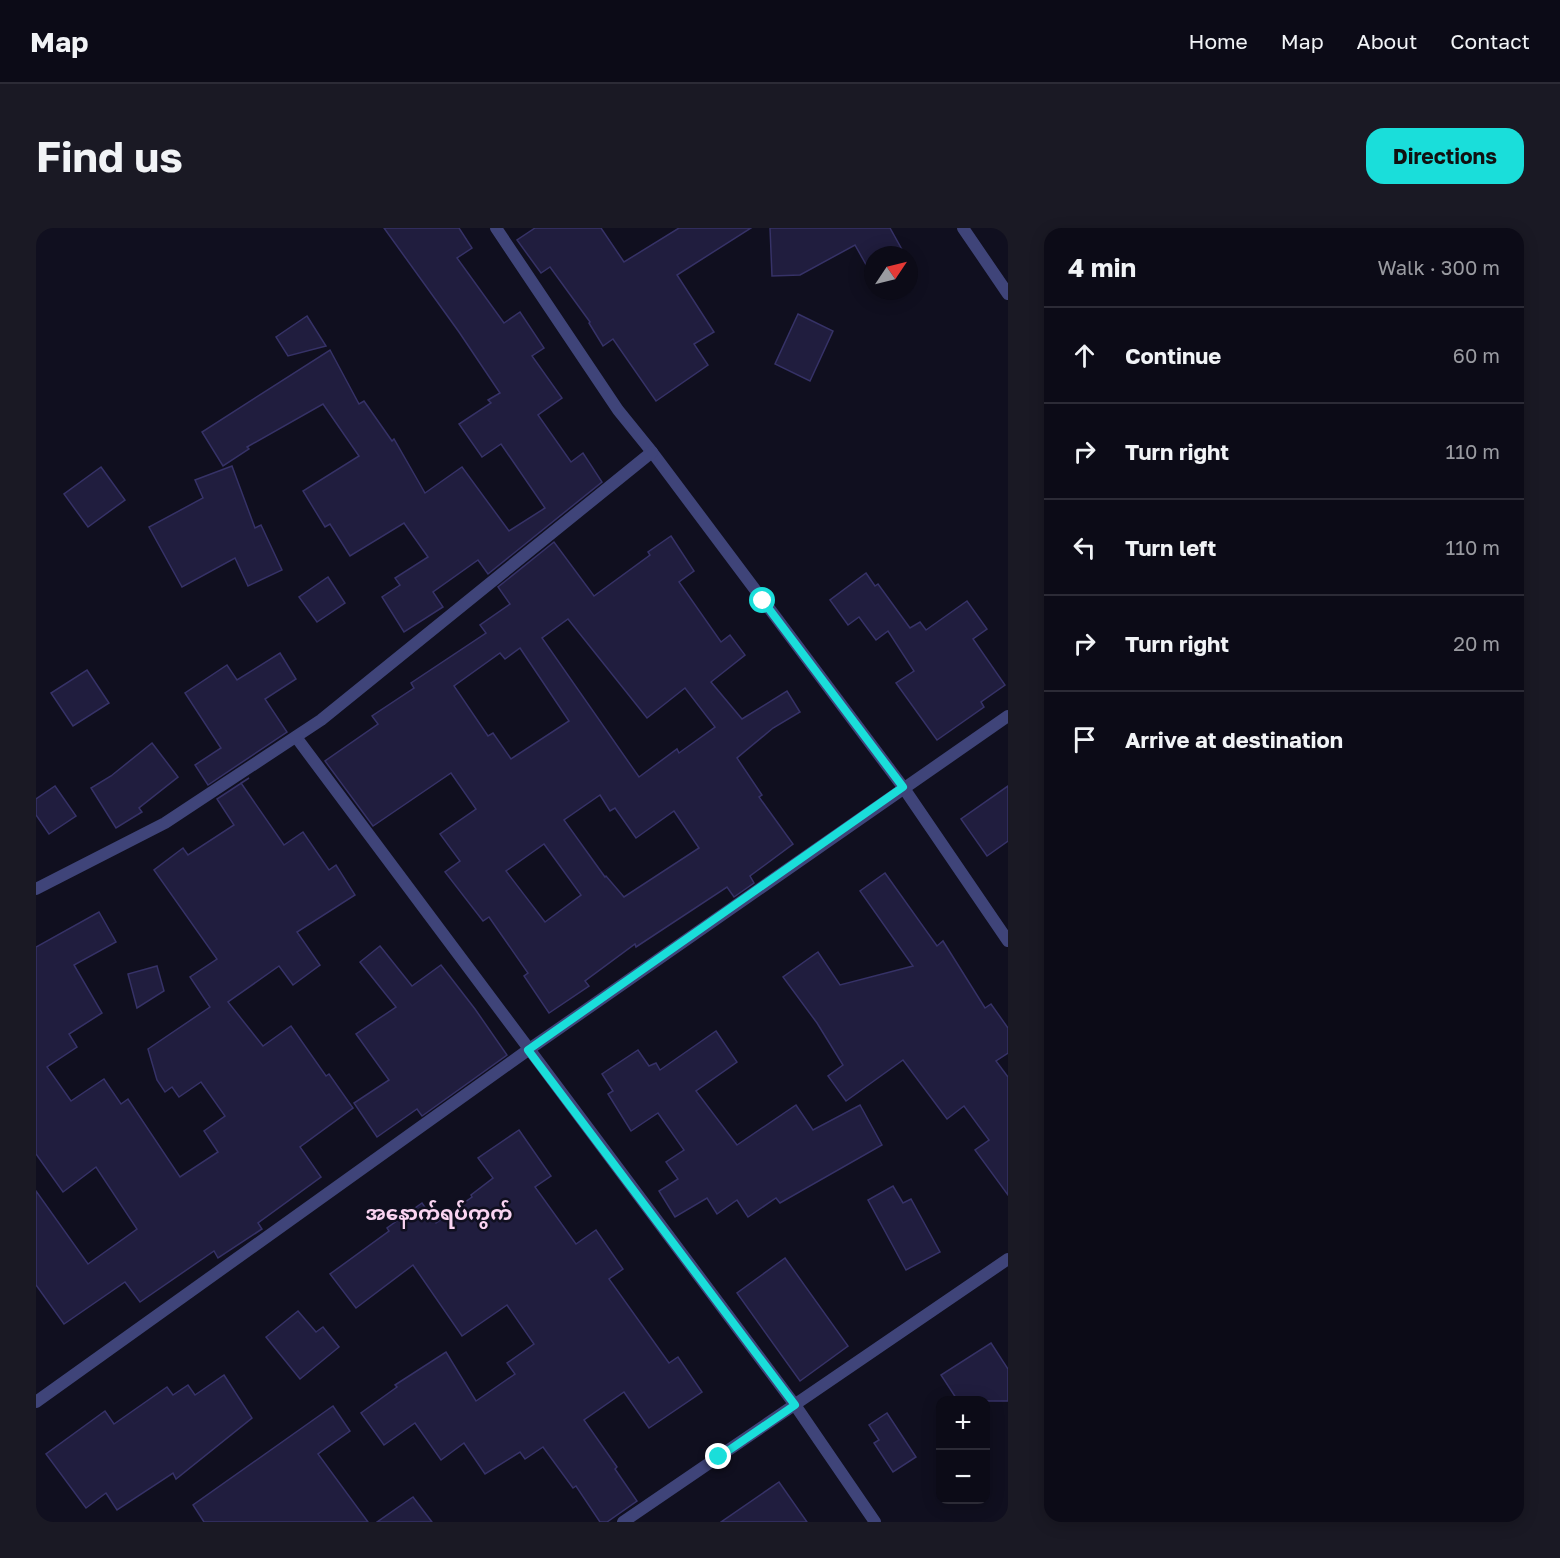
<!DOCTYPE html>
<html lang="en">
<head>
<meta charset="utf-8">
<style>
	:root { --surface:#0c0b17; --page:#1a1924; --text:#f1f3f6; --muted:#9a9ba1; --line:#2c2b36; --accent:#1adeda }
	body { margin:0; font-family:"Golos Text","Noto Sans Myanmar",sans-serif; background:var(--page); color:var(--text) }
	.controls { position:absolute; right:18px; bottom:18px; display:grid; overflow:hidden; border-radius:12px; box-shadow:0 3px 15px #0003 }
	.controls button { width:54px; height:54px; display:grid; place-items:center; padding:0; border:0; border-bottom:2px solid var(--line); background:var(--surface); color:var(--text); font:30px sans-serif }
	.compass { position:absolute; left:828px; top:18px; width:54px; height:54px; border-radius:50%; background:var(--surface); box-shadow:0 3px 15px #0003; rotate:55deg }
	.stop { position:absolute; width:18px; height:18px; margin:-14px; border:4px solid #1adeda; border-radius:50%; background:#fff }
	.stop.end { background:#1adeda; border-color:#fff; box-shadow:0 2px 6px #0008 }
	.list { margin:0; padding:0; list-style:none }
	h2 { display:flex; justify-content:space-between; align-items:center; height:78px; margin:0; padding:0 24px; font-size:26px }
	h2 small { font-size:20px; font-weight:400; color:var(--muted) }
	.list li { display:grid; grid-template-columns:39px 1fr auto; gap:18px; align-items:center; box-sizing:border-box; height:96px; padding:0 24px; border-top:2px solid var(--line) }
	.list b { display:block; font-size:22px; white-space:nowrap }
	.list em { font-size:20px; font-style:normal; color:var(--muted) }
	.icon { flex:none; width:33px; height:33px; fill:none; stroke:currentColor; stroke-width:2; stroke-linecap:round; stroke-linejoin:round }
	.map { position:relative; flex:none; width:972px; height:1294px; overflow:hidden; border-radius:18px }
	header { display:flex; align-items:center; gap:36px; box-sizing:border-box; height:84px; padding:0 30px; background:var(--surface); border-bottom:2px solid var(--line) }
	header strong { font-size:28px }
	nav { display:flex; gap:33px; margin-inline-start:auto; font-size:21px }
	.intro { display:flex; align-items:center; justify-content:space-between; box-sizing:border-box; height:144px; padding:0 36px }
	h1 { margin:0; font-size:42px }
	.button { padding:15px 27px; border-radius:18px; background:var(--accent); color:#111; font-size:21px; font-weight:700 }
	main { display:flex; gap:36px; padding:0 36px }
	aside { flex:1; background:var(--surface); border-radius:18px; box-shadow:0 3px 15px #0003 }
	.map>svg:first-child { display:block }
	.building { fill:#201d3e; stroke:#363267; stroke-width:1.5; fill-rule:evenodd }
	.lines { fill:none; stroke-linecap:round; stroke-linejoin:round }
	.minor { stroke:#3f4479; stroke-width:12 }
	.route { stroke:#1adeda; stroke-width:8 }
	.labels { text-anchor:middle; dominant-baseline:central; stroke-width:5; stroke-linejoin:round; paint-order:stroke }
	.quarter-label { font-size:20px; font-weight:bold; fill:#fad4f1; stroke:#100f1f }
</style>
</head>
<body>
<header>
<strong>Map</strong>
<nav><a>Home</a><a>Map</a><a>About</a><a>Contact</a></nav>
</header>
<div class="intro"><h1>Find us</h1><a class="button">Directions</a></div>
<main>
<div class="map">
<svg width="972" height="1294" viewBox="0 0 972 1294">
	<rect width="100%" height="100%" fill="#100f1f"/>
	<!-- building -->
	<g class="building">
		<path d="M 348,0 L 423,0 L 436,20 L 421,30 L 468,95 L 484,84 L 508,120 L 496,128 L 526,170 L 502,187 L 535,234 L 547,225 L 566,254 L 452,346 L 442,332 L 397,364 L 407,379 L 368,404 L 346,369 L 364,357 L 359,350 L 392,329 L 368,295 L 314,328 L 294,296 L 289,299 L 267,263 L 323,228 L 287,176 L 211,219 L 213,221 L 187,238 L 166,204 L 294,122 L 323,176 L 328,173 L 356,213 L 358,211 L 389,265 L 426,239 L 473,303 L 509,280 L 465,216 L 446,229 L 423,196 L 455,175 L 452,172 L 464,165 L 423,104 Z"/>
		<path d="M 499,0 L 565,0 L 588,34 L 643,0 L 715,0 L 641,47 L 678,104 L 658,116 L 672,137 L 620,173 L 577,111 L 567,118 L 553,95 L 554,94 L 514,39 L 505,45 L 481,12 Z"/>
		<path d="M 734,0 L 854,0 L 869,27 L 837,27 L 837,49 L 819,17 L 764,47 L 736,48 Z"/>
		<path d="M 762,86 L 797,103 L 774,153 L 739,136 Z"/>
		<path d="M 271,88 L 290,118 L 252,128 L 240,109 Z"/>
		<path d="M 196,238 L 219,300 L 225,297 L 246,342 L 212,358 L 199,330 L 146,359 L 113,299 L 167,270 L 159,252 Z"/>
		<path d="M 65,239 L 89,272 L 52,299 L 28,266 Z"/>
		<path d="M 635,308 L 658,343 L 643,354 L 685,414 L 694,407 L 709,427 L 675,454 L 706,491 L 751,463 L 764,484 L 737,500 L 701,530 L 726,567 L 723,569 L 757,616 L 714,648 L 718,655 L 698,669 L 691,659 L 600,719 L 599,716 L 549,753 L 553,758 L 513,785 L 488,748 L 492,745 L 453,689 L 447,693 L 409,644 L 424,633 L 404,606 L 440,581 L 415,545 L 337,598 L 289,533 L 342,496 L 336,488 L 378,460 L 375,455 L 450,405 L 444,397 L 474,376 L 462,359 L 518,314 L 558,368 L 614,327 L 612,324 ZM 532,391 L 611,490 L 649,460 L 679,499 L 643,525 L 641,521 L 603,549 L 506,410 ZM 484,420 L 533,493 L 475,531 L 457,505 L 452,508 L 418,458 L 464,425 L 469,431 ZM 564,567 L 574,583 L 579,580 L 600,610 L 638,583 L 663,620 L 588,669 L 570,648 L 569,649 L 528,592 ZM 508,616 L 545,667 L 509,694 L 470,643 Z"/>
		<path d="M 830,345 L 839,358 L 842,356 L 874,400 L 884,394 L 890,402 L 931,373 L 951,401 L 937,411 L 969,457 L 945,474 L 948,479 L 901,512 L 860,455 L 878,443 L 852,403 L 840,412 L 823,389 L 812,397 L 794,372 Z"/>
		<path d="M 292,349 L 309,375 L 281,394 L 263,369 Z"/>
		<path d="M 244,425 L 260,451 L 229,471 L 251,504 L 172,557 L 159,537 L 185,520 L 149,465 L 191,437 L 201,452 Z"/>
		<path d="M 51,442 L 73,475 L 37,498 L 15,465 Z"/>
		<path d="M 116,515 L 142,549 L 103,580 L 106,584 L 80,600 L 55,560 L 75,548 Z"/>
		<path d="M 213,550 L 205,555 L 248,617 L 267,604 L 293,642 L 300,637 L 319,667 L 261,704 L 284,737 L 257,757 L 243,738 L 192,774 L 227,818 L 255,798 L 290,848 L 293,846 L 317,880 L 264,919 L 285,949 L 222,995 L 226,1001 L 182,1030 L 178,1023 L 104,1074 L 89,1054 L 28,1096 L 0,1057 L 0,963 L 52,1036 L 101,1001 L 60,939 L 27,964 L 0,926 L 0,719 L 63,684 L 80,714 L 38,737 L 66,785 L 33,806 L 41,819 L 11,839 L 35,873 L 68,851 L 85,876 L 92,871 L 144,949 L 182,924 L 168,903 L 189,888 L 165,854 L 143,869 L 136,859 L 129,864 L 121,852 L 112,821 L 174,779 L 154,749 L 181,731 L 118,642 L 147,620 L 152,627 L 198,597 L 181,571 Z"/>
		<path d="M 19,558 L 40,588 L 13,606 L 0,587 L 0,571 Z"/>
		<path d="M 972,558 L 972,613 L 951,628 L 925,591 Z"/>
		<path d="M 849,645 L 901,718 L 907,713 L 949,780 L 955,776 L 972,800 L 972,825 L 960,833 L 972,849 L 972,967 L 939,922 L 953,912 L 928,878 L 911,891 L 867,832 L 810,873 L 792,848 L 807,837 L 781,795 L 747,749 L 782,724 L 804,757 L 877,738 L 824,663 Z"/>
		<path d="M 344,718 L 376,758 L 405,737 L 439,781 L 471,827 L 386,888 L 381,881 L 341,909 L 318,875 L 353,852 L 320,806 L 360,779 L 324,734 Z"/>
		<path d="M 121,738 L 128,763 L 101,780 L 92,746 Z"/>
		<path d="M 680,803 L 701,834 L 660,863 L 701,917 L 760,877 L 777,902 L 824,877 L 846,917 L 744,975 L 740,970 L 712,989 L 701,972 L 681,986 L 671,970 L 639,989 L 623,963 L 642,951 L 630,934 L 648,922 L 622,885 L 595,903 L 572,866 L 577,863 L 566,846 L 602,822 L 613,838 L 620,835 L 624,842 Z"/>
		<path d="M 483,902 L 515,948 L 499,959 L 540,1016 L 560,1002 L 587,1041 L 573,1051 L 633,1135 L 642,1129 L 666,1164 L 613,1200 L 588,1164 L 548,1192 L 581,1239 L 579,1241 L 601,1273 L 571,1294 L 564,1294 L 540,1258 L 537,1260 L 507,1219 L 489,1231 L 484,1224 L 449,1246 L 428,1215 L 405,1232 L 379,1195 L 348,1217 L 325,1185 L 361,1159 L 359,1157 L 410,1124 L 440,1173 L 479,1146 L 471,1135 L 498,1116 L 471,1077 L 426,1108 L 377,1037 L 320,1080 L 294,1046 L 353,1003 L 351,1000 L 386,975 L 400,995 L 436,969 L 435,967 L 457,950 L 442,930 Z"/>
		<path d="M 857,958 L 867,975 L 875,971 L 904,1024 L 870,1042 L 832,972 Z"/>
		<path d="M 749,1030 L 812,1118 L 764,1153 L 701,1065 Z"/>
		<path d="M 262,1083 L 280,1104 L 287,1099 L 303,1119 L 264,1151 L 230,1109 Z"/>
		<path d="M 955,1115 L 972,1141 L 972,1173 L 922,1173 L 905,1147 Z"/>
		<path d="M 188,1147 L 216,1190 L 140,1251 L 137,1245 L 81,1282 L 70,1265 L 50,1280 L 10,1226 L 69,1183 L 78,1196 L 131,1159 L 137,1167 L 152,1157 L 159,1167 Z"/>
		<path d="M 297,1178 L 314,1203 L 282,1226 L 332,1294 L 168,1294 L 157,1277 Z"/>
		<path d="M 851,1185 L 880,1229 L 857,1244 L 838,1215 L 843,1212 L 833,1197 Z"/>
		<path d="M 743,1254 L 771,1294 L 685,1294 Z"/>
		<path d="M 377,1269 L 396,1294 L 341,1294 Z"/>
	</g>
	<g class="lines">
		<!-- minor -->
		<g class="minor">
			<path d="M 460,0 L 582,182 L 616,224 L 867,559 L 972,713"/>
			<path d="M 927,0 L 972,66"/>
			<path d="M 260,509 L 759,1177 L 839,1294"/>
			<path d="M 0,661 L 129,595 L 285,492 L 616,224"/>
			<path d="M 0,1174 L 492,822 L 972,488"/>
			<path d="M 587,1294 L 972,1031"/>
		</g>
	</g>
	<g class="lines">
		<!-- route -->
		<path class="route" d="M 683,1229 L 759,1177 L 492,822 L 867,559 L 727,373"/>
	</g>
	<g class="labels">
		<!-- quarter labels -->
		<g class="quarter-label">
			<text x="403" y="984">အနောက်ရပ်ကွက်</text>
		</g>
	</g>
</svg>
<div class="controls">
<button>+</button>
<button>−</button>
</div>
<svg class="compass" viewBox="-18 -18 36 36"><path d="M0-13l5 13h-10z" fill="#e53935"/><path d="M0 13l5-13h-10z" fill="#9a9ba1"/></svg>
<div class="stop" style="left:727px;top:373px"></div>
<div class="stop end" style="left:683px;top:1229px"></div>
</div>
<aside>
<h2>4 min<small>Walk · 300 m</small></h2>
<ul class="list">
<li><svg class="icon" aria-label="ahead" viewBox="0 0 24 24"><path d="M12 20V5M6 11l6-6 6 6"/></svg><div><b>Continue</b></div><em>60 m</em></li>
<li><svg class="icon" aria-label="right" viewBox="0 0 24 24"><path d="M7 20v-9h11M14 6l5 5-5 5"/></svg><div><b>Turn right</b></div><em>110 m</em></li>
<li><svg class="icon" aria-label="left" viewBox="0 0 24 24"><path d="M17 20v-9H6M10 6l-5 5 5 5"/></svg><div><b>Turn left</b></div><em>110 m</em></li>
<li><svg class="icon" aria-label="right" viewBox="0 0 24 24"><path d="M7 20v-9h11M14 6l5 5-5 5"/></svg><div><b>Turn right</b></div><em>20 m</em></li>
<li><svg class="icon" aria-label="arrive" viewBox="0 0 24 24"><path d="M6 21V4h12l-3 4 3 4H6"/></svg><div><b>Arrive at destination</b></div></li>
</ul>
</aside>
</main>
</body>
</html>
